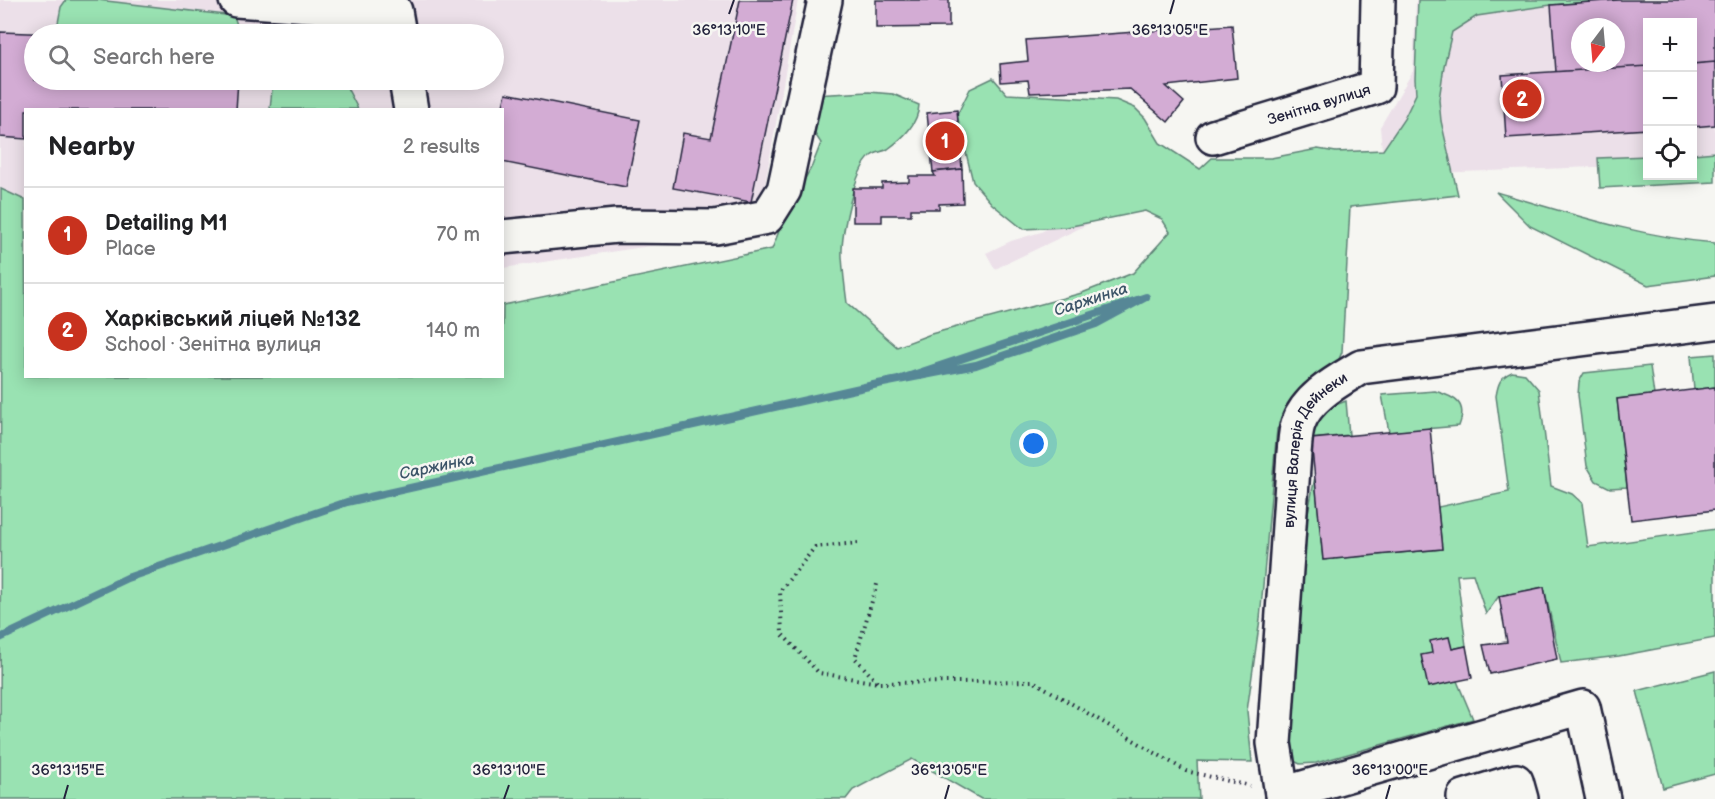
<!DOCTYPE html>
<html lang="en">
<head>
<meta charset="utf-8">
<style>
	:root { --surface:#fff; --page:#f2f2f2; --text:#202124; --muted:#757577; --line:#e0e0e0; --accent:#c8321e }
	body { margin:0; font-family:"Balsamiq Sans",sans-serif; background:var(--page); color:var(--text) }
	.controls { position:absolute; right:18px; top:18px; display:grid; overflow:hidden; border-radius:0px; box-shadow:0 3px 15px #0003 }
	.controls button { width:54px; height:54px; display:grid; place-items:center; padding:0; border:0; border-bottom:2px solid var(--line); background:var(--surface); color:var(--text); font:30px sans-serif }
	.compass { position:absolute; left:1571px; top:18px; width:54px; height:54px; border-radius:50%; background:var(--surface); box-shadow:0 3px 15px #0003; rotate:196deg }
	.you { position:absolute; left:1034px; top:444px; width:21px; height:21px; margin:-15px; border:4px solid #fff; border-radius:50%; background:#1a73e8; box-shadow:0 0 0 9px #1a73e833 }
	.badge { display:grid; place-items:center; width:39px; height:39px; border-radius:50%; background:var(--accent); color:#fff; font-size:20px; font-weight:700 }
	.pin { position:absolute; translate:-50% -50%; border:3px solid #fff; box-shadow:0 2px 6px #0006 }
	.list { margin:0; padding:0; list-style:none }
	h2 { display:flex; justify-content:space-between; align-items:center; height:78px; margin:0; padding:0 24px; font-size:26px }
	h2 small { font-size:20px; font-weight:400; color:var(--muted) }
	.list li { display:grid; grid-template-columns:39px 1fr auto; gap:18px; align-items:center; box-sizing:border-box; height:96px; padding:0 24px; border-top:2px solid var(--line) }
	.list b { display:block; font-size:22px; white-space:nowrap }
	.list p { margin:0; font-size:20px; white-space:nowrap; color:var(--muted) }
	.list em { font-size:20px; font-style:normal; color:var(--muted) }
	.icon { flex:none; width:33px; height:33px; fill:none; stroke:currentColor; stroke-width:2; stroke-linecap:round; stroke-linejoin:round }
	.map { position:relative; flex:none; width:1715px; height:799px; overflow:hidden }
	.search { position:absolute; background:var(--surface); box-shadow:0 3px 15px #0003; left:24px; top:24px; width:480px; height:66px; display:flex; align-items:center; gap:15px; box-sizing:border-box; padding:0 21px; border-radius:33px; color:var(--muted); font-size:22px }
	.panel { position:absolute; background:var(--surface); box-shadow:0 3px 15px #0003; left:24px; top:108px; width:480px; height:270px; border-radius:0px }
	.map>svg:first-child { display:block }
	.built { fill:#ece0e9; fill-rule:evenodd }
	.green { fill:#99e2b2; stroke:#5e8276; stroke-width:1.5 }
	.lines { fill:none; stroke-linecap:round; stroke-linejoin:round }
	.stream { stroke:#568796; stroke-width:8 }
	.building { fill:#d3acd4; stroke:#22223b; stroke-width:1.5; fill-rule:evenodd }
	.minor-casing { stroke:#22223b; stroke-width:38 }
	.path { stroke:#22223b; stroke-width:4; stroke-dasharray:1.5 4.5; stroke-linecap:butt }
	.minor { stroke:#f6f6f2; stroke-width:33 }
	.ticks { fill:none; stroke:#22223b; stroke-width:2 }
	.labels { text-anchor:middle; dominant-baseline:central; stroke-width:5; stroke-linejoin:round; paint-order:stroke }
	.street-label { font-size:15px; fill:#22223b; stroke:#f6f6f2 }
	.water-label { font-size:16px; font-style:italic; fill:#3c5468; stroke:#f6f6f2 }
	.ticks-label { font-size:15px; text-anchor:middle; fill:#22223b; stroke:#f6f6f2; stroke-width:5; stroke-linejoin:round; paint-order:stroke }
</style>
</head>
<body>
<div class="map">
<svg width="1715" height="799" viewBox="0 0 1715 799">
	<rect width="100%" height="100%" fill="#f6f6f2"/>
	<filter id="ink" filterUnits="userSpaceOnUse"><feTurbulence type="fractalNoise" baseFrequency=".0167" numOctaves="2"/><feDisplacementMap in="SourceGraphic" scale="12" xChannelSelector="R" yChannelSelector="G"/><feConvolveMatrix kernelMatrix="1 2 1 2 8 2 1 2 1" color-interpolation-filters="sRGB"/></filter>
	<g filter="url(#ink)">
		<!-- built -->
		<g class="built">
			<path d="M 0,0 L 798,0 L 757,230 L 503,268 L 502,110 L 26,110 L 25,339 L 0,342 ZM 34,34 L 494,34 L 494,80 L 34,80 Z"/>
			<path d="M 1416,0 L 1715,0 L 1715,163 L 1693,164 L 1692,22 L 1648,22 L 1647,165 L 1384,175 L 1380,127 L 1413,71 ZM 1580,27 L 1616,27 L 1616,63 L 1580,63 Z"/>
			<path d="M 1095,204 L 1105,216 L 995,269 L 986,253 L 1011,241 L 1041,232 Z"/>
		</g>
		<!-- green -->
		<g class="green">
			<path d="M 66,0 L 98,0 L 234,16 L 237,25 L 232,34 L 151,34 L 64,28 L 58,23 L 61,7 Z"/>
			<path d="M 1418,0 L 1618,0 L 1551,5 L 1477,16 L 1452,32 L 1444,66 L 1439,100 L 1441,121 L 1458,195 L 1350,207 L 1342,352 L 1336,366 L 1277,429 L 1260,619 L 1247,711 L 1252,762 L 1197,761 L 1199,799 L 981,799 L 912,759 L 853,790 L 846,799 L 0,799 L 1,189 L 25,200 L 26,376 L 502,376 L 503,305 L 772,249 L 786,213 L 812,166 L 821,143 L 811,128 L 813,95 L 869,92 L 893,94 L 919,105 C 918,124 903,138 888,149 C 883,152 876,152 871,156 C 854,169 841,236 842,257 C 843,272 845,288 847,303 L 897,347 L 931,334 L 1082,293 L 1133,273 L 1170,232 L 1162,219 L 1145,211 L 1067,227 L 1023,229 L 992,204 L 973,182 L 957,115 L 970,89 L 993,78 L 1007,94 L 1116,100 L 1135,108 L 1145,118 L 1160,143 L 1200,169 L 1212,158 L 1271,158 L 1318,149 L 1336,152 L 1383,150 L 1404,119 L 1416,94 L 1415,79 Z"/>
			<path d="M 273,80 L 343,80 L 358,109 L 270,109 Z"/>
			<path d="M 1715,152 L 1715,182 L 1600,188 L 1598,158 L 1647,156 L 1648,176 L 1692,176 L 1693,154 Z"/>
			<path d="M 1496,192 C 1568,213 1640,237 1715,243 L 1715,276 L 1648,285 L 1530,226 Z"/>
			<path d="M 1715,354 L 1715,387 L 1694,390 L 1691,356 Z"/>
			<path d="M 1650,366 L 1654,395 L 1617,399 L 1627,487 L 1610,488 L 1596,481 L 1587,466 L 1578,395 L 1579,382 L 1584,373 Z"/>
			<path d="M 1512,372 L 1525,374 L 1539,390 L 1551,486 L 1572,494 L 1582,503 L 1588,547 L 1715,529 L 1715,638 L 1619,656 L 1561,663 L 1544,587 L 1499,596 L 1486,614 L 1473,574 L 1457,575 L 1466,646 L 1452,649 L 1457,681 L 1473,719 L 1316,763 L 1300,764 L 1290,759 L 1297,568 L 1315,477 L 1323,560 L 1442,549 L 1438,507 L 1509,492 L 1496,396 C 1498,384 1500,377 1512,372 Z"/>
			<path d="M 1435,391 C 1455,397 1468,403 1459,426 L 1389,432 L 1382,395 Z"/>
			<path d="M 1346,401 L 1349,435 L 1311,439 C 1310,418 1328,407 1346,401 Z"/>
			<path d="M 1715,671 L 1715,774 L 1663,788 L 1637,691 Z"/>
		</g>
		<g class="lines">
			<!-- stream -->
			<path class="stream" d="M 0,638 L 127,578 L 347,502 L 878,384 L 976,365 L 1096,324 L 1146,297 L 898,380"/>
		</g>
		<!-- building -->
		<g class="building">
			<path d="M 740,0 L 793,0 L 751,202 L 673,188 L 683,133 L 711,138 Z"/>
			<path d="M 876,0 L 949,0 L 949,27 L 876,28 Z"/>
			<path d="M 1618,0 L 1715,0 L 1715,63 L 1692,64 L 1692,22 L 1648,22 L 1648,67 L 1556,72 L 1551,5 ZM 1580,27 L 1616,27 L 1616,63 L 1580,63 Z"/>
			<path d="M 1232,25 L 1237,78 L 1166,86 L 1184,102 L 1168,122 L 1130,89 L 1030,93 L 1028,80 L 1001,82 L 1000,64 L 1028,61 L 1026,40 Z"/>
			<path d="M 0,32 L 57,34 L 34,34 L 34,80 L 238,80 L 236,110 L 26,110 L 26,139 L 0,137 Z"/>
			<path d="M 1715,62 L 1715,125 L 1692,127 L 1692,64 Z"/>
			<path d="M 1648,66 L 1648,129 L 1506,138 L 1502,75 Z"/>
			<path d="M 506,93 L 640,120 L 626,187 L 502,162 L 502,110 Z"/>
			<path d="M 957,110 L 962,169 L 933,172 L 927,113 Z"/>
			<path d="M 962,169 L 963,203 L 939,204 L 939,209 L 911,209 L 911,215 L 882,215 L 882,222 L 853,222 L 853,188 L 882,188 L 882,183 L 909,182 L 909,176 L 935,176 L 933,172 Z"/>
			<path d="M 1715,387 L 1715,510 L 1631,520 L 1617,399 Z"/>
			<path d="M 1430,428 L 1442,549 L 1323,560 L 1311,439 Z"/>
			<path d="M 1544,587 L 1557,659 L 1490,674 L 1483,645 L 1507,642 L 1499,596 Z"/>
			<path d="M 1449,637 L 1452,649 L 1466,646 L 1472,678 L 1428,687 L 1421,655 L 1432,653 L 1430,641 Z"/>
		</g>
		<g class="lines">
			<defs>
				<g id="minor">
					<path d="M 236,0 L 395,11 L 399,34"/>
					<path d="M 406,80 L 411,110"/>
					<path id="s1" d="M 1213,137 L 1376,87 L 1378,0"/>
					<path d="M 502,237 L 617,226 L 715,227 L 767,217 L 784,190 L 825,0"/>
					<path id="s2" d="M 1282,794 L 1274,743 L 1294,453 C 1295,444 1295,433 1298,424 C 1307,397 1338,381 1361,367 L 1715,322"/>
					<path d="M 1284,799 L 1282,794 L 1583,707 L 1603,799"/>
					<path d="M 1464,799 L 1464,797 L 1516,781 L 1521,799"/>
				</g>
			</defs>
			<!-- minor casing -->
			<use href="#minor" class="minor-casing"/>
			<!-- path -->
			<g class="path">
				<path d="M 858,543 L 815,547 L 780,591 L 782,634 L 819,673 L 878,683 L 1033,681 L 1186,771 L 1250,786"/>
				<path d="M 877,682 L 855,658 L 878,581"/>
			</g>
			<!-- minor -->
			<use href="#minor" class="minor"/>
		</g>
	</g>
	<!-- ticks -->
	<path class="ticks" d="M 729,14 L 734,0M 1170,14 L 1174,0M 64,799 L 68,785M 504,799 L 509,785M 945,799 L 949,785M 1386,799 L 1390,785"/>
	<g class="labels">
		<!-- street labels -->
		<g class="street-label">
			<text stroke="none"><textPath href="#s1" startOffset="111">Зенітна вулиця</textPath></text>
			<text stroke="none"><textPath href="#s2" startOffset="354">вулиця Валерія Дейнеки</textPath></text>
		</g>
		<!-- water labels -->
		<g class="water-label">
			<text transform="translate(1091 300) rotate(-18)">Саржинка</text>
			<text transform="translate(437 467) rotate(-12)">Саржинка</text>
		</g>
	</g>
	<g class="ticks-label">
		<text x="729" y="35">36°13'10"E</text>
		<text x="1170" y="35">36°13'05"E</text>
		<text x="68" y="775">36°13'15"E</text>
		<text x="509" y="775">36°13'10"E</text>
		<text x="949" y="775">36°13'05"E</text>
		<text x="1390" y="775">36°13'00"E</text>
	</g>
</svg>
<div class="controls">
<button>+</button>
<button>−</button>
<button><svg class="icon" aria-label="locate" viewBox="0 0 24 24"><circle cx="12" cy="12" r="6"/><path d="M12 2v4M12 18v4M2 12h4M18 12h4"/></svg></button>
</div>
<svg class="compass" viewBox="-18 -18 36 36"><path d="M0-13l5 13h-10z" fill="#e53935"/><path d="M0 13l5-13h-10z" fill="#757577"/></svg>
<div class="you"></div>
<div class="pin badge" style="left:945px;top:141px">1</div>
<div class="pin badge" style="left:1522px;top:99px">2</div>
<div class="search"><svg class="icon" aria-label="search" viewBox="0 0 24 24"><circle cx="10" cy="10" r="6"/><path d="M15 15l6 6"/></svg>Search here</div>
<section class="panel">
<h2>Nearby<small>2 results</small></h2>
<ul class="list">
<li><span class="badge">1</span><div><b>Detailing M1</b><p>Place</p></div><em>70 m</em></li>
<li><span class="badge">2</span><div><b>Харківський ліцей №132</b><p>School · Зенітна вулиця</p></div><em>140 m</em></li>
</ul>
</section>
</div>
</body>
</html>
